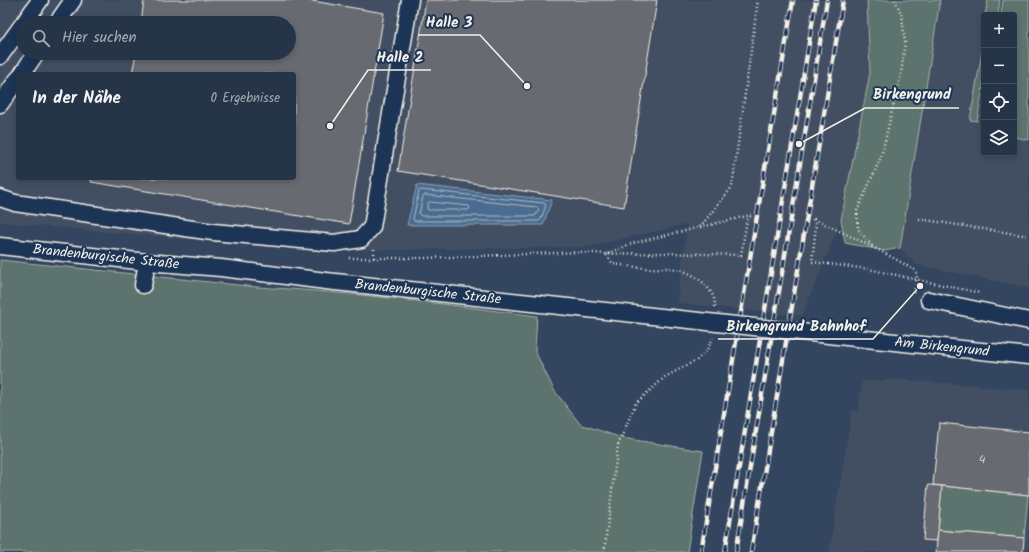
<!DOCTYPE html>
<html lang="de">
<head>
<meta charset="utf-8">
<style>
	:root { --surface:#263447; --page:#2e3c4e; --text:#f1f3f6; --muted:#a4aab4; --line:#424f60 }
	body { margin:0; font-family:Kalam,sans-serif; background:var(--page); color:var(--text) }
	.controls { position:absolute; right:12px; top:12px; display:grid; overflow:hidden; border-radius:4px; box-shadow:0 2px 6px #0003 }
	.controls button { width:36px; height:36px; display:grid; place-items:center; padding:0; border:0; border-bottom:1px solid var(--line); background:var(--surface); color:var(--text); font:20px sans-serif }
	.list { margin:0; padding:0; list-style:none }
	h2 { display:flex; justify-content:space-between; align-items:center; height:52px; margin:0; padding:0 16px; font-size:17px }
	h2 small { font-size:13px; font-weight:400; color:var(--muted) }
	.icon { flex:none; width:22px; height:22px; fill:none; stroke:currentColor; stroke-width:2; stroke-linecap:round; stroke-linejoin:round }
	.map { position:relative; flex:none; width:1029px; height:552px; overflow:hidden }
	.search { position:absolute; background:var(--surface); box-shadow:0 2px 6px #0003; left:16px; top:16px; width:280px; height:44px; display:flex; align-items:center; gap:10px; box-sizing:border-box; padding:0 14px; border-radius:22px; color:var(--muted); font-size:15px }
	.panel { position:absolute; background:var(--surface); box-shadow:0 2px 6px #0003; left:16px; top:72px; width:280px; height:108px; border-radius:4px }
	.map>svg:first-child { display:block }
	.built { fill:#435064; fill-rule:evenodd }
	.green { fill:#5d736e; stroke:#a8b2ab }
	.water { fill:#4a6c90; stroke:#8ea1b3 }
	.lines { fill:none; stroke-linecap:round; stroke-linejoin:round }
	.shore { stroke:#b0bcc5; stroke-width:1 }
	.building { fill:#676a71; stroke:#f4f1e8 }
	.minor-casing { stroke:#f4f1e8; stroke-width:19 }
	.path { stroke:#f4f1e8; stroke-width:2.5; stroke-dasharray:1 3; stroke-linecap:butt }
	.minor { stroke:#1d3557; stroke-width:16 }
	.rail-casing { stroke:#f4f1e8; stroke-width:4.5 }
	.rail { stroke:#1d3557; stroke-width:3; stroke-dasharray:9; stroke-linecap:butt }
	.minor-bridge-casing { stroke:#f4f1e8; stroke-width:19; stroke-linecap:butt }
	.minor-bridge { stroke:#1d3557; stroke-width:16 }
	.labels { text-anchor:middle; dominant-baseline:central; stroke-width:4; stroke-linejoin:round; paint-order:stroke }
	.number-label { font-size:12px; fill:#d1cfca }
	.street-label { font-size:14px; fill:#f4f1e8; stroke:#1d3557 }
	.leader { fill:none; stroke:#f4f1e8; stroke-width:1.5 }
	.callout-dot { fill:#f4f1e8; stroke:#1d3557; stroke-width:1.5 }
	.callout-label { font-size:15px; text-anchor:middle; font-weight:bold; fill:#f4f1e8; stroke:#1d3557; stroke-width:4; stroke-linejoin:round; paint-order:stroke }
</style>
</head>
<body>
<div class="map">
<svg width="1029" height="552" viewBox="0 0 1029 552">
	<rect width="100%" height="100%" fill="#33455f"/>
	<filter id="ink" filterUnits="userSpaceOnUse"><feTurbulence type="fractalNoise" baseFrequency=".025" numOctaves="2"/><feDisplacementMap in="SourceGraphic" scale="8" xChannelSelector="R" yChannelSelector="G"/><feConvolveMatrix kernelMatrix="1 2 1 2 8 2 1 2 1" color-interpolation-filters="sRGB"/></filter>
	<g filter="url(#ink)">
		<!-- built -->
		<g class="built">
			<path d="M 0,0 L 867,0 L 870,73 L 841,220 L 802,316 L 677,303 L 687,224 L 587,247 L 319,251 L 0,222 ZM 23,23 L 289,23 L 289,53 L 23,53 ZM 18,74 L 294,74 L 294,178 L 18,178 Z"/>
			<path d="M 940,0 L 1029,0 L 1029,288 L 917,265 L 900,248 ZM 984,15 L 1014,15 L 1014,153 L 984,153 Z"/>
			<path d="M 896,380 L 932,382 L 1029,390 L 1029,552 L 829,552 L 852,410 L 858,411 L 862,381 Z"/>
		</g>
		<!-- green -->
		<g class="green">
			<path d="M 867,0 L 940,0 L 900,248 L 885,251 L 845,243 L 841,220 L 870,73 Z"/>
			<path d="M 988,0 L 1000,0 L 998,15 L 985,15 Z"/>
			<path d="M 1003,0 L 1029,0 L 1029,140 L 1014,137 L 1014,15 L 1001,15 Z"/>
			<path d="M 984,40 L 984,81 L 977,121 L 970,120 Z"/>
			<path d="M 0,260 L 257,287 C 351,292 444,304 537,316 L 535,351 L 554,390 L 580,424 L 622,438 L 703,451 L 687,552 L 0,552 Z"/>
			<path d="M 942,486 L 1028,495 L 1024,538 L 938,530 Z"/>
		</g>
		<!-- water -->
		<path class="water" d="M 417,185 L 552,200 L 543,225 L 407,225 Z"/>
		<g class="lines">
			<!-- shore -->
			<g class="shore">
				<path d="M 421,190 L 544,203 L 546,205 L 541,219 L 539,221 L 414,221 L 413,219 L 419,191 Z"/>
				<path d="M 425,195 L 537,207 L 539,210 L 535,216 L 421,216 L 419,214 L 423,197 Z"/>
				<path d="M 430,202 L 469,206 L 470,208 L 468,210 L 428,210 L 427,208 L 428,203 Z"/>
			</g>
		</g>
		<!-- building -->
		<g class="building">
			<path d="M 144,0 L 306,0 L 384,13 L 349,224 L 91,182 L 92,178 L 294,178 L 294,74 L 132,74 L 136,53 L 289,53 L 289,23 L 141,23 Z"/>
			<path d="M 426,0 L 657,0 L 624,207 L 398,171 Z"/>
			<path d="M 939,423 L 1029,432 L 1029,495 L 933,485 Z"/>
			<path d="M 928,485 L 942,486 L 937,541 L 923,540 Z"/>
			<path d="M 938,530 L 1024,538 L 1023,552 L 936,552 Z"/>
		</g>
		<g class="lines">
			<defs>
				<g id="minor">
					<path d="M 24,23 L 40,0"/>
					<path d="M 57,23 L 73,0"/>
					<path d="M 0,56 L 23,24"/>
					<path d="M 22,74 L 36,53"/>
					<path d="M 0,104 L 18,79"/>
					<path d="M 0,198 L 15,203 L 213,232 L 334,243 L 361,239 L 372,227 L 410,0"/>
					<path d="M 0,246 L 147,262 L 221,268 L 326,281 L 671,318"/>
					<path d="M 143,285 L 147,262"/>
					<path d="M 929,300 L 1029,321"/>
					<path d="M 856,338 L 1029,356"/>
				</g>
			</defs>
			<!-- minor casing -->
			<use href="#minor" class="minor-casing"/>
			<!-- path -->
			<g class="path">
				<path d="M 813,219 L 816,225 L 812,262 L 868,269 L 980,293"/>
				<path d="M 814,219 C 848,235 883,251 916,271 L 917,278 L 913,295"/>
				<path d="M 919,219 L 1029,236"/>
				<path d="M 700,227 L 732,187 L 758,0"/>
				<path d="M 872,246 L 858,229 L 857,211 L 881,157 L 901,74 L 905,43 L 902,15 L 895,0"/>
				<path d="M 374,249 L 374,259"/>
				<path d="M 349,258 L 424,258 L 581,252 L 606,254 L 664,253 L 741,255 L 747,220 L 751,216"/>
				<path d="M 715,307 C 716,288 693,272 676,269 C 666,267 654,269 644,268 C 634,267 624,265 613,264 L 606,254 L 634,243 L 751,215"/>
				<path d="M 604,552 L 618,445 L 636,403 L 665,377 L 697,360 L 707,350 L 713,338"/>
			</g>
			<!-- minor -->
			<use href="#minor" class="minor"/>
			<defs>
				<g id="rail">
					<path d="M 701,552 L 793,0"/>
					<path d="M 725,552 L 816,0"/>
					<path d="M 736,552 L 827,0"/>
					<path d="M 751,552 L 843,0"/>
				</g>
			</defs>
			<!-- rail casing -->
			<use href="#rail" class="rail-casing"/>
			<!-- rail -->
			<use href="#rail" class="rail"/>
			<defs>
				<path id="minor-bridge" d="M 671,318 L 856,338"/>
			</defs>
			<!-- minor-bridge casing -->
			<use href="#minor-bridge" class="minor-bridge-casing"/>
			<!-- minor-bridge -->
			<use href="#minor-bridge" class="minor-bridge"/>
		</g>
	</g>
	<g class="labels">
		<!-- number labels -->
		<g class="number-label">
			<text x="982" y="459">4</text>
		</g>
		<!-- street labels -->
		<g class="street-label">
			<text transform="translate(106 257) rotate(6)">Brandenburgische Straße</text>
			<text transform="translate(428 292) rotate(6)">Brandenburgische Straße</text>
			<text transform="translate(942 347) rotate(6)">Am Birkengrund</text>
		</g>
	</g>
	<!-- callouts -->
	<path class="leader" d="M527 86L480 35H418M330 126L368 70H431M799 144L865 108H959M920 286L873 339H718"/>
	<g class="callout-dot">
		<circle cx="527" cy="86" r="4"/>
		<circle cx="330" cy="126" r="4"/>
		<circle cx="799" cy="144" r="4"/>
		<circle cx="920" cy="286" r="4"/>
	</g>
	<g class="callout-label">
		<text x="449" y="27">Halle 3</text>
		<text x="400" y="62">Halle 2</text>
		<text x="912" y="99">Birkengrund</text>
		<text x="796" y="331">Birkengrund Bahnhof</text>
	</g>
</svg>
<div class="controls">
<button>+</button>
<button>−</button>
<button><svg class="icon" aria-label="locate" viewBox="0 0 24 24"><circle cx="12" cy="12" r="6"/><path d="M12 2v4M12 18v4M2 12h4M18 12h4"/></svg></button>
<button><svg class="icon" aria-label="layers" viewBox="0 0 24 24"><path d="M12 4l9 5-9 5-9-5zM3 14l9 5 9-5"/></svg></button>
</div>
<div class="search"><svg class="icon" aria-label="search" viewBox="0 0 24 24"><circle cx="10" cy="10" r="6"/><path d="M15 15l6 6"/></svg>Hier suchen</div>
<section class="panel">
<h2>In der Nähe<small>0 Ergebnisse</small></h2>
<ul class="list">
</ul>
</section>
</div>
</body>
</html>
